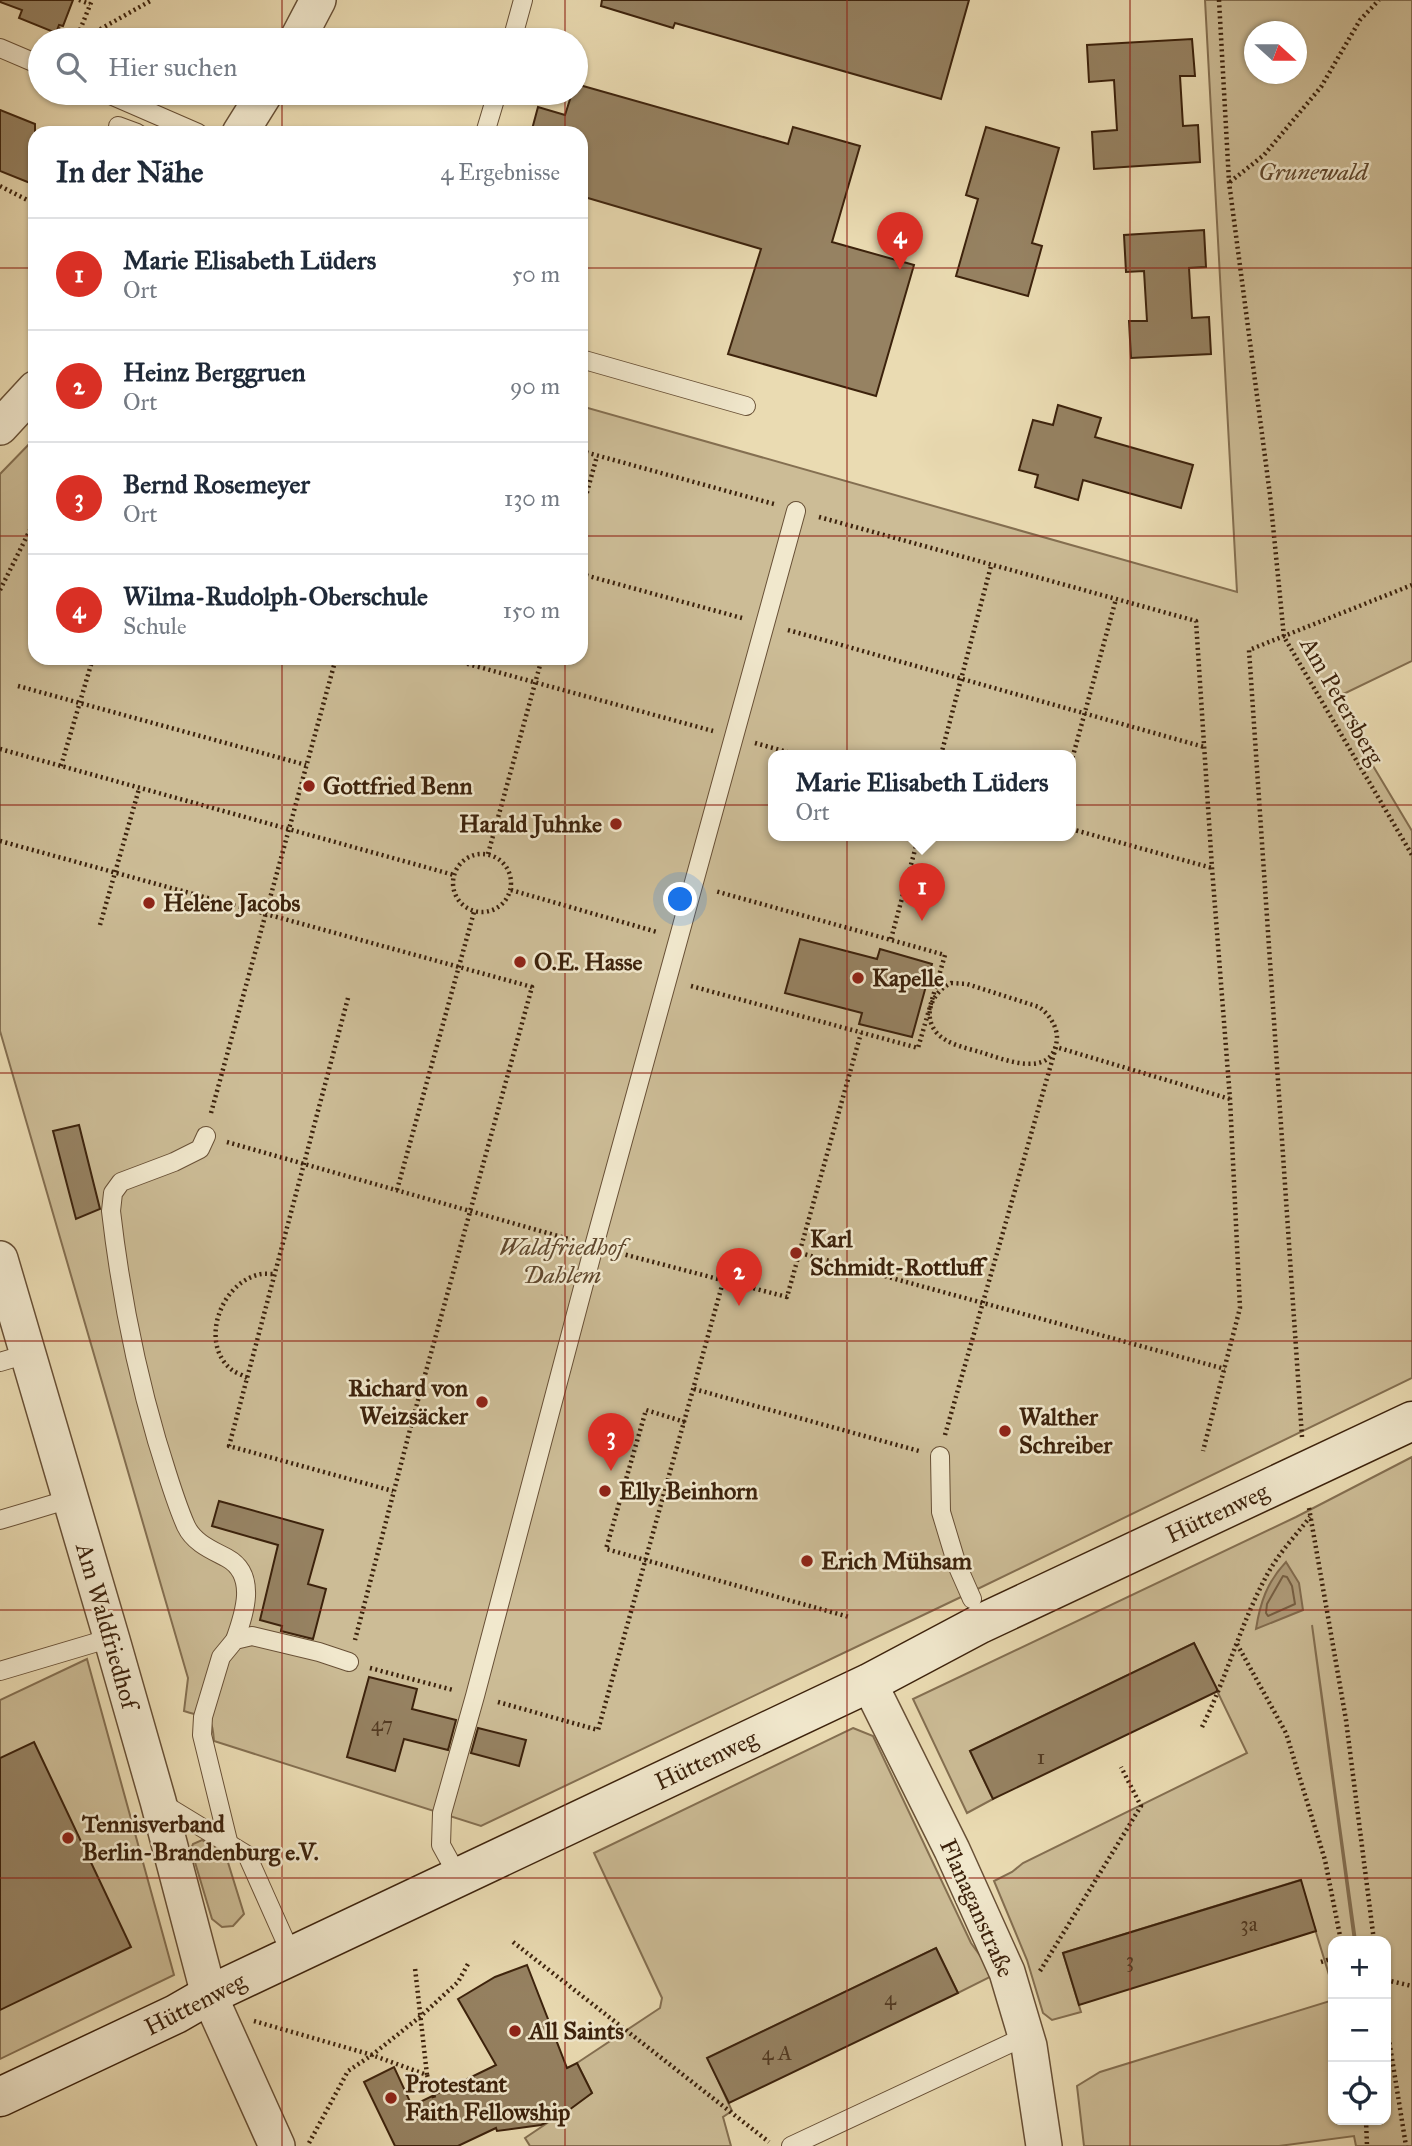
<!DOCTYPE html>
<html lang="de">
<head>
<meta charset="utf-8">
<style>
	:root { --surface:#fff; --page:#f6f6f7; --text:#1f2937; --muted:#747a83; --line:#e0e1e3; --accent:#d93025 }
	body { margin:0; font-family:"IM FELL Great Primer",serif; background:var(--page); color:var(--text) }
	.controls { position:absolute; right:21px; bottom:21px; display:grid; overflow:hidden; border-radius:14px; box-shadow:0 2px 5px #0004 }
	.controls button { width:63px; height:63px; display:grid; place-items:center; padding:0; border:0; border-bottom:2px solid var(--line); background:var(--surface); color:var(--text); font:35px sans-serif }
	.compass { position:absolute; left:1244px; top:21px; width:63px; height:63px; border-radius:50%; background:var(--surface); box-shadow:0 2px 5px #0004; rotate:111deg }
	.you { position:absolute; left:681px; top:900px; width:24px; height:24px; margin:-18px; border:5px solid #fff; border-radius:50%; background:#1a73e8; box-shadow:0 0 0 10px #1a73e833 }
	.badge { display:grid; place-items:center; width:46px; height:46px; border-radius:50%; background:var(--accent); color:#fff; font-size:23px; font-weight:700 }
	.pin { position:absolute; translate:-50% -58px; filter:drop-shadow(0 2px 4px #0008) }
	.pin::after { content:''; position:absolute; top:37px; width:24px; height:21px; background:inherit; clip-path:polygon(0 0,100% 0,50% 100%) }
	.popup { position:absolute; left:768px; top:750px; width:308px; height:91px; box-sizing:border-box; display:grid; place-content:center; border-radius:14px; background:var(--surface); filter:drop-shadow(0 2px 5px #0005); font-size:23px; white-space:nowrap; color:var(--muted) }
	.popup b { font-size:26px; color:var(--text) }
	.popup::after { content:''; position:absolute; left:50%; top:100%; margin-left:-14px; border:14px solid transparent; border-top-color:var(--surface) }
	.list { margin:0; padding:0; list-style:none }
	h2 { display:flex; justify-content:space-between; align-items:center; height:91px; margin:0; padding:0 28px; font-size:30px }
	h2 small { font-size:23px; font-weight:400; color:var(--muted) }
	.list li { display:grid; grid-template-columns:46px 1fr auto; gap:21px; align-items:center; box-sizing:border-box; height:112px; padding:0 28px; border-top:2px solid var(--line) }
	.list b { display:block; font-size:26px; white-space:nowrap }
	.list p { margin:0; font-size:23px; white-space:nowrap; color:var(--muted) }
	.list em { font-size:23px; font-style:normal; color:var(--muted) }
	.icon { flex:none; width:38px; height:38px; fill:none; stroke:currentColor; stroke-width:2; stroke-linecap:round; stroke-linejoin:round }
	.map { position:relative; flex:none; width:1412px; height:2146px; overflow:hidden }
	.search { position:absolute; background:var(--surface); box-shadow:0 2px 5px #0004; left:28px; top:28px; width:560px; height:77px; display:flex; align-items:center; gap:18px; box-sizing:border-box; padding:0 24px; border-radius:38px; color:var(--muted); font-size:26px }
	.panel { position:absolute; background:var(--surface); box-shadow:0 2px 5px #0004; left:28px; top:126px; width:560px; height:539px; border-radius:21px }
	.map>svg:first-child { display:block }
	.green { fill:#ccbc96; stroke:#846f51; stroke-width:2; fill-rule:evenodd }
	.water { fill:#af9c7a; stroke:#816b4e; stroke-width:2 }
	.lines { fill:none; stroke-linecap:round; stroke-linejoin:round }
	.shore { stroke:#765f43; stroke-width:2 }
	.building { fill:#968262; stroke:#3c220c; stroke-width:2 }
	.service-casing { stroke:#685036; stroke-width:20 }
	.minor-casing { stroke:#685036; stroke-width:38 }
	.secondary-casing { stroke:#3c220c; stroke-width:41 }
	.path { stroke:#3c220c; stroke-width:4.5; stroke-dasharray:2 3.5; stroke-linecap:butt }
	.service { stroke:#f1e8cd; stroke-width:18 }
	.minor { stroke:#f1e8cd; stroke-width:35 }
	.secondary { stroke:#f1e8cd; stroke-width:38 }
	.grid { fill:none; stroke:#8f2418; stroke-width:2; stroke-opacity:0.55 }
	.poi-dot { fill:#8f2418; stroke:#f1e8cd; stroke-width:2.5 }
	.labels { text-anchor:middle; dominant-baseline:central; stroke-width:5; stroke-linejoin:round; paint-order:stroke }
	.number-label { font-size:21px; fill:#523a22 }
	.park-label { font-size:24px; font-style:italic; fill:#60482e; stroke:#f1e8cd }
	.street-label { font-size:24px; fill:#3c220c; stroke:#f1e8cd }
	.poi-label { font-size:24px; font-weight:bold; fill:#3c220c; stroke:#f1e8cd; text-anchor:start }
</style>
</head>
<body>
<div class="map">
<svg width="1412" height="2146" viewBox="0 0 1412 2146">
	<rect width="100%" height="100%" fill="#eadbb2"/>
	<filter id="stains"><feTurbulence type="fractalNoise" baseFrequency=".00286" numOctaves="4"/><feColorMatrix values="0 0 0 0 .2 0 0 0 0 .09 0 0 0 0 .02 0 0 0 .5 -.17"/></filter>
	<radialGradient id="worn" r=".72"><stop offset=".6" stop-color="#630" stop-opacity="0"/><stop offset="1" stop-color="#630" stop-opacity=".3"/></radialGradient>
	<!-- green -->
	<g class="green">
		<path d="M 1205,0 L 1412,0 L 1412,661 L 1333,699 L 1412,831 L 1412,1378 L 961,1597 L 481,1826 L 214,1741 C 212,1713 208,1719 184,1711 L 188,1678 L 0,1031 L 0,474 L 35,438 L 35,658 L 581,658 L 581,406 L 1237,592 ZM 1254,32 L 1296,32 L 1296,74 L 1254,74 ZM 773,755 L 1071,755 L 1071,835 L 773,835 Z"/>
		<path d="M 1412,1457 L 1412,2146 L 1356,2146 L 1354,2136 L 1279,2146 L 1084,2146 L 1077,2086 L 1100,2072 L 1333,2000 L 1333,2120 L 1386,2120 L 1386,1941 L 1356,1941 L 1312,1625 L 1354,1941 L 1333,1941 L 1333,1988 L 1300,1880 L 1063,1953 L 1081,2012 L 1052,2020 L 1043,2013 L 1027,1960 L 994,1881 L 1012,1872 L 1023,1863 L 1247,1753 L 1194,1643 L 970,1751 L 993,1799 L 967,1813 L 913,1699 L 1296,1517 Z"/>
		<path d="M 87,1659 L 174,1975 L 0,2059 L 0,1700 Z"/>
		<path d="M 853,1728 L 873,1736 L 971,1943 L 994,1975 L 958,1993 L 936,1948 L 708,2058 L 732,2111 L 723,2117 L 731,2146 L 530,2146 L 525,2138 L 592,2093 L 577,2063 L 660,2008 L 662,1998 L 594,1853 Z"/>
		<path d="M 202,1840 L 213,1845 L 226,1856 L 244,1914 L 233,1926 L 222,1927 L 212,1919 L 191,1849 L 193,1844 Z"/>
	</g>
	<!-- water -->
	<path class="water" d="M 1286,1562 L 1299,1583 L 1303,1610 L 1256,1629 C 1260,1603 1267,1582 1286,1562 Z"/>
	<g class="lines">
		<!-- shore -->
		<path class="shore" d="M 1283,1576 L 1287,1577 L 1292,1586 L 1295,1604 L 1268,1616 L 1266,1613 L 1267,1604 Z"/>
	</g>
	<!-- building -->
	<g class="building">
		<path d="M 1,0 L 73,0 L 63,26 L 59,25 L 56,33 L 19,18 L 22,10 L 0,2 Z"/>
		<path d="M 602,0 L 969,0 L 941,99 L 675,23 L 673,28 L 601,6 Z"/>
		<path d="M 1192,39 L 1195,76 L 1180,76 L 1183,126 L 1198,125 L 1200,162 L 1094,169 L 1092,132 L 1117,130 L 1114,80 L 1089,82 L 1087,45 Z"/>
		<path d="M 576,84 L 788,144 L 793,127 L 860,146 L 832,242 L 914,265 L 876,396 L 728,354 L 761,249 L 581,196 L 581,133 L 531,133 L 538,107 L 565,115 L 572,93 L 576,93 Z"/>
		<path d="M 0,110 L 35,124 L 35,185 L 0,171 Z"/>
		<path d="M 986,127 L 1059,148 L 1032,243 L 1042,246 L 1028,296 L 956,276 L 978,199 L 966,195 Z"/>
		<path d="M 1204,230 L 1206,267 L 1189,268 L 1192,318 L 1209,317 L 1211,354 L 1131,358 L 1129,321 L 1147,321 L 1144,271 L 1126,272 L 1124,235 Z"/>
		<path d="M 1058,405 L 1101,418 L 1095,437 L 1193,465 L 1181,508 L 1083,480 L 1078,500 L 1035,487 L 1038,475 L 1019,470 L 1033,420 L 1053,425 Z"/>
		<path d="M 800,939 L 877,959 L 880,949 L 932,964 L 912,1037 L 859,1024 L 862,1013 L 785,993 Z"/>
		<path d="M 79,1125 L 100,1209 L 76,1219 L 53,1131 Z"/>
		<path d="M 219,1501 L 323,1530 L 308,1584 L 326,1589 L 313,1639 L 281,1631 L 282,1626 L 260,1620 L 278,1545 L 212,1526 Z"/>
		<path d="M 1194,1643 L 1218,1691 L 993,1799 L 970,1751 Z"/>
		<path d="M 369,1677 L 417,1689 L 412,1709 L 456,1720 L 448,1750 L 404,1739 L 395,1771 L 347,1757 Z"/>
		<path d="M 478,1728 L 526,1740 L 519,1766 L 471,1753 Z"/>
		<path d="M 34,1742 L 131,1947 L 0,2010 L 0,1758 Z"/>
		<path d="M 1301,1880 L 1316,1931 L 1079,2005 L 1063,1953 Z"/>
		<path d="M 936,1948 L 958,1993 L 729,2103 L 707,2058 Z"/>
		<path d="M 527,1965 L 567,2068 L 577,2063 L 592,2093 L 561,2116 L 541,2125 L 497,2131 L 496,2128 L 458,2146 L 395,2146 L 364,2082 L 394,2067 L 412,2106 L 496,2065 L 458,1999 L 495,1977 Z"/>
	</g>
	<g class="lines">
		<defs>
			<g id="service">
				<path d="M 512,40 L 523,0"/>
				<path d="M 0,48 L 40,65"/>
				<path d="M 106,93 L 198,133"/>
				<path d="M 118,126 L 137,133"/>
				<path d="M 485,133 L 497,93"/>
				<path d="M 581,359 L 746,406"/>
				<path d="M 206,1136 L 200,1149 L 174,1162 L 121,1182 L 113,1193 L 111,1211 C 120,1289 135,1366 157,1441 C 166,1469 174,1499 186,1526 C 194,1543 212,1550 227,1558 C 258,1575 244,1615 235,1640"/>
				<path d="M 0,1362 L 27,1354"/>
				<path d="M 940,1456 L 941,1512 L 957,1565 L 972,1599"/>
				<path d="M 0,1520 L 70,1499"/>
				<path d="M 0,1671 L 111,1638"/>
				<path d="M 160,1802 L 247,1855 L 292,1956"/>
				<path d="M 228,1841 L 202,1735 L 203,1717 L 221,1657 L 235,1640 L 252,1636 L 319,1652 L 349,1662"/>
				<path d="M 458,1876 L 441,1845 L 442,1813 L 475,1696 L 594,1246 L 796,511"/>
				<path d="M 791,2146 L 1026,2036"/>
			</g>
			<g id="minor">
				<path d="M 297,40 L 318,0"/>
				<path d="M 240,133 L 265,93"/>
				<path d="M 0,427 L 35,389"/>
				<path d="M 0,1259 L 112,1640 L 158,1801 L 209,1995 L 277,2146"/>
				<path d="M 869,1683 L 952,1850 L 1007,1972 L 1029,2046 L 1044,2146"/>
			</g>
			<path id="secondary" d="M 0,2097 L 176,2014 L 209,1995 L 869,1683 L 980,1624 L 1412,1421"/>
		</defs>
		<!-- service casing -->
		<use href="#service" class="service-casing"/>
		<!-- minor casing -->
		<use href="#minor" class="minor-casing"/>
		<!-- secondary casing -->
		<use href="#secondary" class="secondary-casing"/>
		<!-- path -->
		<g class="path">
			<path d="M 79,0 L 90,4"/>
			<path d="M 1219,0 L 1229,182 L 1270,495 L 1284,637 L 1412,855"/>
			<path d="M 58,29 L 77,36"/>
			<path d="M 76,40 L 92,0"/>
			<path d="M 81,40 L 152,0"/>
			<path d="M 1230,182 L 1264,155 L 1321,87 L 1360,20 L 1379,0"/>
			<path d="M 0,186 L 35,204"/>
			<path d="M 30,201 L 35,191"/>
			<path d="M 581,451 L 774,504"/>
			<path d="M 581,514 L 597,456"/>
			<path d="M 819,517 L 1196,621 L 1212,868 L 1230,1099 L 1240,1308 L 1203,1451"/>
			<path d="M 581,574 L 742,618"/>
			<path d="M 0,590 L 35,520"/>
			<path d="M 788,630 L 1204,747"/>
			<path d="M 446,658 L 713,731"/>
			<path d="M 18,686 L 306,765"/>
			<path d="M 755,743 L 798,755"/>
			<path d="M 0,749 L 454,875"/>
			<path d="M 941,755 L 991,566"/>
			<path d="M 1071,763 L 1116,599"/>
			<path d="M 61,766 L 93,658"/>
			<path d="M 1071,829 L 1212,868"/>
			<path d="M 0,841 L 532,987 L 412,1422 L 355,1640"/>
			<circle cx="482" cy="883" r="29"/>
			<path d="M 488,854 L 542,658"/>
			<path d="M 511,890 L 657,932"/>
			<path d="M 100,925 L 139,789"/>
			<path d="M 891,939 L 919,835"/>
			<path d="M 951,983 L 967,984 L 1039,1007 C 1049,1014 1057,1026 1057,1038 C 1054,1081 1003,1059 980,1052 C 966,1048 946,1044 936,1032 C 922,1014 933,992 951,983 Z"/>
			<path d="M 691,986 L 918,1048 L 945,955 L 715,891"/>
			<path d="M 348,998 L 229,1446 L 393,1491"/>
			<path d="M 211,1113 L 336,658"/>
			<path d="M 227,1142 L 572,1240"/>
			<path d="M 397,1190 L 474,912"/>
			<path d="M 615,1252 L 787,1297 L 861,1033"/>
			<path d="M 800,1253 L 1225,1369"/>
			<path d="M 247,1378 C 243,1375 236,1373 232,1370 C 199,1344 220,1285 257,1275 C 262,1273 268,1274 274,1274"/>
			<path d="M 694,1389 L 919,1451"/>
			<path d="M 685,1422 L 646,1410 L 606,1549 L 849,1617"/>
			<path d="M 945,1435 L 1056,1047 L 1230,1099"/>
			<path d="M 1302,1437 L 1249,650 L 1412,585"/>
			<path d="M 1309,1508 L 1346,1720 L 1374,1941"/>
			<path d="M 1237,1644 L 1286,1733 L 1325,1860 L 1341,1941"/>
			<path d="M 370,1668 L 453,1690"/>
			<path d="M 498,1702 L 598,1730 L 723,1282"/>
			<path d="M 1202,1727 C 1227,1677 1241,1622 1268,1573 C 1279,1553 1296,1535 1310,1517"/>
			<path d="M 513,1942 L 769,2142"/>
			<path d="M 1321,1962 L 1333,1958"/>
			<path d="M 1040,1971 L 1141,1806 L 1121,1767"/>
			<path d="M 1386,1980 L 1412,1986"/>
			<path d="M 254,2021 L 372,2055 L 427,2075 L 415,1968"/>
			<path d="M 1386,2021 L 1406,2146"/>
			<path d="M 427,2075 L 435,2101"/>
			<path d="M 1366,2120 L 1367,2146"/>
			<path d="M 309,2143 L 348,2071 L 372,2055 L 421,2016 L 458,1982 L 468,1964"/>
		</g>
		<!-- service -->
		<use href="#service" class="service"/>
		<!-- minor -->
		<use href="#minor" class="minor"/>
		<!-- secondary -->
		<use href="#secondary" class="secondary"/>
	</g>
	<!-- grid -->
	<path class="grid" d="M 282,0 L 282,40M 565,0 L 565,40M 847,0 L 847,2146M 1130,0 L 1130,2146M 282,93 L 282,133M 565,93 L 565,133M 0,268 L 35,268M 581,268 L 1412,268M 0,536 L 35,536M 581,536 L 1412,536M 282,658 L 282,2146M 565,658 L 565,2146M 0,805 L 1412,805M 0,1073 L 1412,1073M 0,1341 L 1412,1341M 0,1610 L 1412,1610M 0,1878 L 1412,1878"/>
	<!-- markers -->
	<g class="poi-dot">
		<circle cx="309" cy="786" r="7"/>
		<circle cx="616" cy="824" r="7"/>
		<circle cx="149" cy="903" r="7"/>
		<circle cx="520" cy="962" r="7"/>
		<circle cx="858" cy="978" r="7"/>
		<circle cx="796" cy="1253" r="7"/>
		<circle cx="482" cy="1402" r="7"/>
		<circle cx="1005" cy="1431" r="7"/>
		<circle cx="605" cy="1491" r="7"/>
		<circle cx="807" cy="1561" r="7"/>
		<circle cx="68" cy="1838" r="7"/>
		<circle cx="515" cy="2031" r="7"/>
		<circle cx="391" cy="2098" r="7"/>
	</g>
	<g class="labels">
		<!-- number labels -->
		<g class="number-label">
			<text x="382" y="1724">47</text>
			<text x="1041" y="1757">1</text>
			<text x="1249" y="1924">3a</text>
			<text x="1130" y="1960">3</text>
			<text x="890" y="1998">4</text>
			<text x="777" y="2053">4 A</text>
		</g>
		<!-- park labels -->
		<g class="park-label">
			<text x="1313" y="172">Grunewald</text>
			<text x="562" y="1247">Waldfriedhof<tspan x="562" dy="28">Dahlem</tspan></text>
		</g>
		<!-- street labels -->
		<g class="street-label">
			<text transform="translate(1342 701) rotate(60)">Am Petersberg</text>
			<text transform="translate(1217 1513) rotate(-25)">Hüttenweg</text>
			<text transform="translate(107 1626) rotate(74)">Am Waldfriedhof</text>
			<text transform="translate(706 1760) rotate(-25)">Hüttenweg</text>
			<text transform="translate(977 1908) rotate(66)">Flanaganstraße</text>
			<text transform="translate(195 2004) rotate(-27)">Hüttenweg</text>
		</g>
		<!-- poi labels -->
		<g class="poi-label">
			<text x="323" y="786">Gottfried Benn</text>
			<text x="602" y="824" text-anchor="end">Harald Juhnke</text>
			<text x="163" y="903">Helene Jacobs</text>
			<text x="534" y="962">O.E. Hasse</text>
			<text x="872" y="978">Kapelle</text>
			<text x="810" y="1239">Karl<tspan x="810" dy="28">Schmidt-Rottluff</tspan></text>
			<text x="468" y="1388" text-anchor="end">Richard von<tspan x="468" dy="28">Weizsäcker</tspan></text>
			<text x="1019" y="1417">Walther<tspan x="1019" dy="28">Schreiber</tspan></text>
			<text x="619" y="1491">Elly Beinhorn</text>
			<text x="821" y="1561">Erich Mühsam</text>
			<text x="82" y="1824">Tennisverband<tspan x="82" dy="28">Berlin-Brandenburg e.V.</tspan></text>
			<text x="529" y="2031">All Saints</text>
			<text x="405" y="2084">Protestant<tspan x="405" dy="28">Faith Fellowship</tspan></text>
		</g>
	</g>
	<rect width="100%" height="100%" filter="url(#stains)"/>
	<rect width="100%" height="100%" fill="url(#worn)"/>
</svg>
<div class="controls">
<button>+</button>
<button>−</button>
<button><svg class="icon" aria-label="locate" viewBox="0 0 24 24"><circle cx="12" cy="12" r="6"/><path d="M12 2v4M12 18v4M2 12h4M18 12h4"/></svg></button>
</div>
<svg class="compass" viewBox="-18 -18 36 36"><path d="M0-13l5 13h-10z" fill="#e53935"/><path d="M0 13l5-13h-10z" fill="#747a83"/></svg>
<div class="you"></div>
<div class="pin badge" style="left:922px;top:921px">1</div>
<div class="popup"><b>Marie Elisabeth Lüders</b>Ort</div>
<div class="pin badge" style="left:739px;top:1306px">2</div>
<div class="pin badge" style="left:611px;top:1471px">3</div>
<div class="pin badge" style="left:900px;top:270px">4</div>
<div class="search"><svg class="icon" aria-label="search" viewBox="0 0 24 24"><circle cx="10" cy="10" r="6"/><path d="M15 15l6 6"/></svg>Hier suchen</div>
<section class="panel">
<h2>In der Nähe<small>4 Ergebnisse</small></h2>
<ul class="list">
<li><span class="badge">1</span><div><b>Marie Elisabeth Lüders</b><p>Ort</p></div><em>50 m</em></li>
<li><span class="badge">2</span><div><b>Heinz Berggruen</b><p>Ort</p></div><em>90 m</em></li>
<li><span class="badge">3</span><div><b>Bernd Rosemeyer</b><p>Ort</p></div><em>130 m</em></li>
<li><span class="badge">4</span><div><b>Wilma-Rudolph-Oberschule</b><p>Schule</p></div><em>150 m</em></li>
</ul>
</section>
</div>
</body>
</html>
